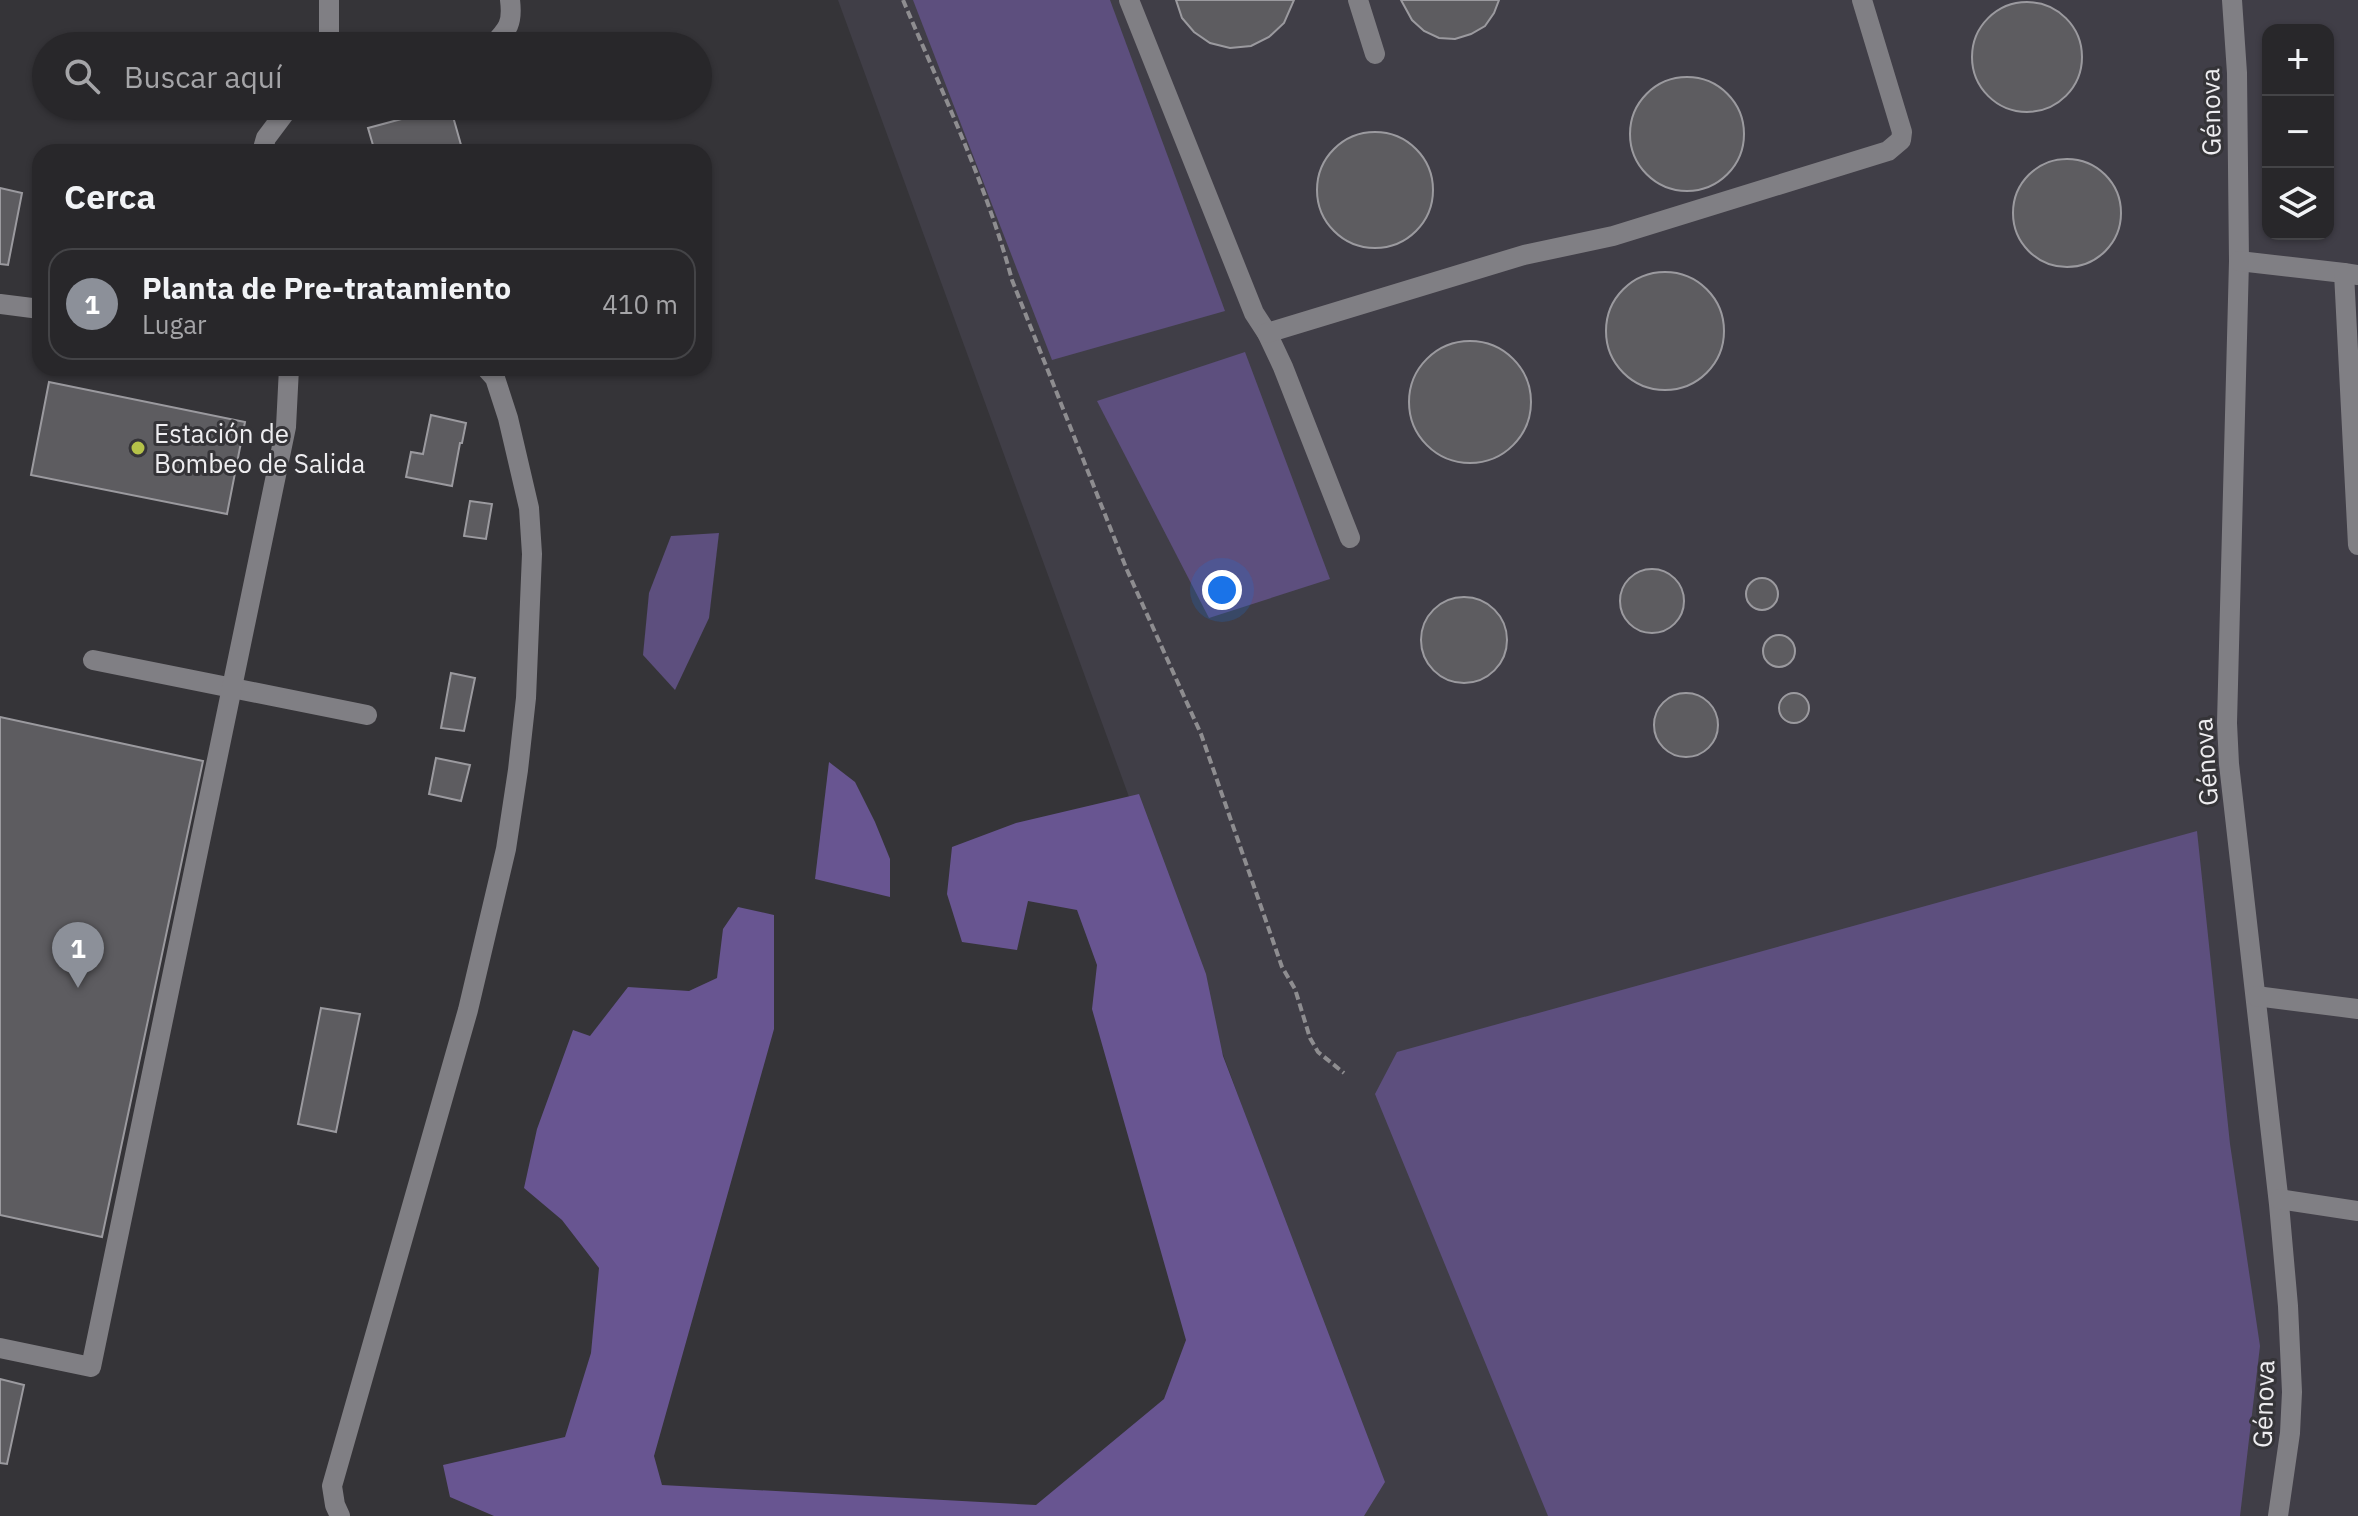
<!DOCTYPE html>
<html lang="es">
<head>
<meta charset="utf-8">
<style>
	:root { --surface:#28272a; --page:#302f32; --text:#f1f3f6; --muted:#a5a5a8; --line:#444447; --accent:#8c9099 }
	body { margin:0; font-family:"IBM Plex Sans",sans-serif; background:var(--page); color:var(--text) }
	.controls { position:absolute; right:24px; top:24px; display:grid; overflow:hidden; border-radius:16px; box-shadow:0 2px 6px #0004 }
	.controls button { width:72px; height:72px; display:grid; place-items:center; padding:0; border:0; border-bottom:2px solid var(--line); background:var(--surface); color:var(--text); font:40px sans-serif }
	.you { position:absolute; left:1222px; top:590px; width:28px; height:28px; margin:-20px; border:6px solid #fff; border-radius:50%; background:#1a73e8; box-shadow:0 0 0 12px #1a73e833 }
	.badge { display:grid; place-items:center; width:52px; height:52px; border-radius:50%; background:var(--accent); color:#fff; font-size:26px; font-weight:700 }
	.pin { position:absolute; translate:-50% -66px; filter:drop-shadow(0 2px 4px #0008) }
	.pin::after { content:''; position:absolute; top:42px; width:28px; height:24px; background:inherit; clip-path:polygon(0 0,100% 0,50% 100%) }
	.list { margin:0; padding:0; list-style:none }
	h2 { display:flex; justify-content:space-between; align-items:center; height:104px; margin:0; padding:0 32px; font-size:34px }
	h2 small { font-size:26px; font-weight:400; color:var(--muted) }
	.list li { display:grid; grid-template-columns:52px 1fr auto; gap:24px; align-items:center; box-sizing:border-box; height:112px; margin:0 16px 16px; padding:0 16px; border:2px solid var(--line); border-radius:24px }
	.list b { display:block; font-size:30px; white-space:nowrap }
	.list p { margin:0; font-size:26px; white-space:nowrap; color:var(--muted) }
	.list em { font-size:26px; font-style:normal; color:var(--muted) }
	.icon { flex:none; width:44px; height:44px; fill:none; stroke:currentColor; stroke-width:2; stroke-linecap:round; stroke-linejoin:round }
	.map { position:relative; flex:none; width:2358px; height:1516px; overflow:hidden }
	.search { position:absolute; background:var(--surface); box-shadow:0 2px 6px #0004; left:32px; top:32px; width:680px; height:88px; display:flex; align-items:center; gap:20px; box-sizing:border-box; padding:0 28px; border-radius:44px; color:var(--muted); font-size:30px }
	.panel { position:absolute; background:var(--surface); box-shadow:0 2px 6px #0004; left:32px; top:144px; width:680px; height:232px; border-radius:24px }
	.map>svg:first-child { display:block }
	.built { fill:#403e47; fill-rule:evenodd }
	.green { fill:#5d4f7e }
	.forest { fill:#685591 }
	.building { fill:#5d5c60; stroke:#9b9a9f; stroke-width:2 }
	.lines { fill:none; stroke-linecap:round; stroke-linejoin:round }
	.path { stroke:#8e8d90; stroke-width:4; stroke-dasharray:8 4; stroke-linecap:butt }
	.minor { stroke:#807f84; stroke-width:20 }
	.poi-dot { fill:#b5c249; stroke:#353438; stroke-width:3 }
	.labels { text-anchor:middle; dominant-baseline:central; stroke-width:6; stroke-linejoin:round; paint-order:stroke }
	.street-label { font-size:26px; fill:#eeedf0; stroke:#353438 }
	.poi-label { font-size:26px; fill:#eeedf0; stroke:#353438; text-anchor:start }
</style>
</head>
<body>
<div class="map">
<svg width="2358" height="1516" viewBox="0 0 2358 1516">
	<rect width="100%" height="100%" fill="#353438"/>
	<!-- built -->
	<path class="built" d="M 838,0 L 2358,0 L 2358,1516 L 1344,1516 L 1373,1465 ZM 2268,30 L 2328,30 L 2328,234 L 2268,234 Z"/>
	<!-- green -->
	<g class="green">
		<path d="M 913,0 L 1110,0 L 1225,311 L 1052,360 Z"/>
		<path d="M 1245,352 L 1330,579 L 1209,618 L 1097,401 Z"/>
		<path d="M 719,533 L 709,618 L 675,690 L 643,655 L 649,593 L 671,536 Z"/>
		<path d="M 2197,831 L 2230,1144 L 2260,1346 L 2240,1516 L 1548,1516 L 1375,1094 L 1397,1052 Z"/>
	</g>
	<!-- forest -->
	<g class="forest">
		<path d="M 829,762 L 855,782 L 875,822 L 890,859 L 890,897 L 815,879 Z"/>
		<path d="M 1139,794 L 1206,974 L 1223,1056 L 1385,1482 L 1364,1516 L 494,1516 L 450,1497 L 443,1465 L 565,1437 L 591,1353 L 599,1268 L 562,1220 L 524,1188 L 537,1129 L 573,1030 L 590,1036 L 628,987 L 689,991 L 717,978 L 723,929 L 738,907 L 774,915 L 774,1029 L 654,1456 L 662,1485 L 1036,1505 L 1164,1399 L 1186,1340 L 1092,1009 L 1097,965 L 1077,910 L 1028,901 L 1017,950 L 962,942 L 947,894 L 952,847 L 1016,823 Z"/>
	</g>
	<!-- building -->
	<g class="building">
		<path d="M 1176,0 L 1294,0 L 1284,23 L 1269,37 L 1251,46 L 1230,48 L 1210,43 L 1194,32 L 1182,18 Z"/>
		<path d="M 1401,0 L 1499,0 L 1494,13 L 1485,26 L 1471,34 L 1455,39 L 1439,38 L 1424,31 L 1412,20 Z"/>
		<circle cx="2027" cy="57" r="55"/>
		<circle cx="1687" cy="134" r="57"/>
		<path d="M 450,106 L 463,152 L 375,152 L 368,128 Z"/>
		<circle cx="1375" cy="190" r="58"/>
		<circle cx="2067" cy="213" r="54"/>
		<path d="M 0,188 L 22,193 L 8,265 L 0,264 Z"/>
		<circle cx="1665" cy="331" r="59"/>
		<circle cx="1470" cy="402" r="61"/>
		<path d="M 49,382 L 245,422 L 227,514 L 31,475 Z"/>
		<path d="M 431,415 L 466,423 L 462,443 L 460,443 L 452,486 L 406,477 L 411,452 L 423,454 Z"/>
		<path d="M 470,501 L 492,504 L 486,539 L 464,536 Z"/>
		<circle cx="1652" cy="601" r="32"/>
		<circle cx="1762" cy="594" r="16"/>
		<circle cx="1464" cy="640" r="43"/>
		<circle cx="1779" cy="651" r="16"/>
		<path d="M 451,673 L 475,678 L 464,731 L 441,728 Z"/>
		<circle cx="1794" cy="708" r="15"/>
		<circle cx="1686" cy="725" r="32"/>
		<path d="M 0,717 L 203,761 L 102,1237 L 0,1215 Z"/>
		<path d="M 436,758 L 470,765 L 461,801 L 429,794 Z"/>
		<path d="M 321,1008 L 360,1014 L 336,1132 L 298,1124 Z"/>
		<path d="M 0,1379 L 24,1385 L 7,1464 L 0,1463 Z"/>
	</g>
	<g class="lines">
		<!-- path -->
		<path class="path" d="M 903,0 C 942,92 986,183 1012,280 L 1127,570 L 1201,734 L 1282,967 L 1295,989 L 1310,1038 L 1318,1052 L 1344,1073"/>
		<!-- minor -->
		<g class="minor">
			<path d="M 1129,0 L 1254,313 L 1267,333 L 1283,367 L 1350,538"/>
			<path d="M 1358,0 L 1375,54"/>
			<path d="M 2232,0 L 2237,73 L 2239,261 L 2227,723 L 2229,764 L 2279,1204 L 2288,1306 L 2292,1392 L 2290,1433 L 2278,1516"/>
			<path d="M 326,46 L 329,33 L 329,0"/>
			<path d="M 492,46 C 508,29 513,24 510,0"/>
			<path d="M 262,152 L 266,138 L 290,106"/>
			<path d="M 2239,261 L 2344,273"/>
			<path d="M 2358,275 L 2344,273 L 2358,545"/>
			<path d="M 0,304 L 40,309"/>
			<path d="M 1267,333 L 1524,255 L 1613,236 L 1888,151 L 1901,140 L 1902,132 L 1862,0"/>
			<path d="M 93,660 L 367,715"/>
			<path d="M 2256,996 L 2358,1009"/>
			<path d="M 2279,1199 L 2358,1211"/>
			<path d="M 0,1348 L 91,1367 L 286,427 L 289,368"/>
			<path d="M 340,1516 L 335,1505 L 332,1486 L 468,1010 L 506,849 L 518,770 L 526,698 L 532,554 L 529,508 L 508,418 L 495,378 L 486,368"/>
		</g>
	</g>
	<!-- markers -->
	<circle class="poi-dot" cx="138" cy="448" r="8"/>
	<g class="labels">
		<!-- street labels -->
		<g class="street-label">
			<text transform="translate(2210 112) rotate(-91)">Génova</text>
			<text transform="translate(2205 762) rotate(-94)">Génova</text>
			<text transform="translate(2263 1404) rotate(-88)">Génova</text>
		</g>
		<!-- poi labels -->
		<g class="poi-label">
			<text x="154" y="433">Estación de<tspan x="154" dy="30">Bombeo de Salida</tspan></text>
		</g>
	</g>
</svg>
<div class="controls">
<button>+</button>
<button>−</button>
<button><svg class="icon" aria-label="layers" viewBox="0 0 24 24"><path d="M12 4l9 5-9 5-9-5zM3 14l9 5 9-5"/></svg></button>
</div>
<div class="you"></div>
<div class="pin badge" style="left:78px;top:988px">1</div>
<div class="search"><svg class="icon" aria-label="search" viewBox="0 0 24 24"><circle cx="10" cy="10" r="6"/><path d="M15 15l6 6"/></svg>Buscar aquí</div>
<section class="panel">
<h2>Cerca<small></small></h2>
<ul class="list">
<li><span class="badge">1</span><div><b>Planta de Pre-tratamiento</b><p>Lugar</p></div><em>410 m</em></li>
</ul>
</section>
</div>
</body>
</html>
